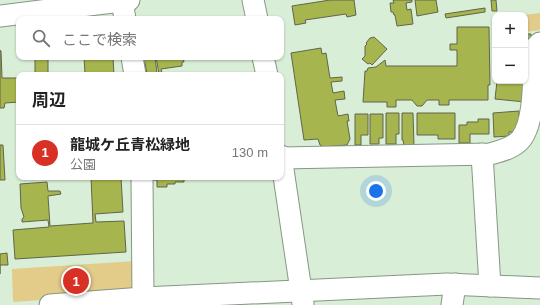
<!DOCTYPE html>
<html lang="ja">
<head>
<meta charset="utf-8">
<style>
	:root { --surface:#fff; --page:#f6f6f6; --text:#222; --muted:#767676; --line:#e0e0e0; --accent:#d93025 }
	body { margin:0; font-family:Helvetica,"Noto Sans JP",sans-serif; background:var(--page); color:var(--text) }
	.controls { position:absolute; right:12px; top:12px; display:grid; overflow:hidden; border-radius:8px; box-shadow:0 1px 3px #0004 }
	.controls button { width:36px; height:36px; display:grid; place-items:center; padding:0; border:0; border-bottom:1px solid var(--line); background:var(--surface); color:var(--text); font:20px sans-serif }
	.you { position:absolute; left:376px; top:191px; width:14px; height:14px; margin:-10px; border:3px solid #fff; border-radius:50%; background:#1a73e8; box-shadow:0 0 0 6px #1a73e833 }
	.badge { display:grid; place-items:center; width:26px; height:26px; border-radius:50%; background:var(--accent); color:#fff; font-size:13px; font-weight:700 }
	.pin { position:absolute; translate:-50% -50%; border:2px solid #fff; box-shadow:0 1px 4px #0006 }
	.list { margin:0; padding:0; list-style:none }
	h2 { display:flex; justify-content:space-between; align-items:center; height:52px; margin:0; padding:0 16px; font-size:17px }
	h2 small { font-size:13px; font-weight:400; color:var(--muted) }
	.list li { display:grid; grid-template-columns:26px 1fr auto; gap:12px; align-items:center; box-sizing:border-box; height:56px; padding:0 16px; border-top:1px solid var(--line) }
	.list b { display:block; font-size:15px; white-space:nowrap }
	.list p { margin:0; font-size:13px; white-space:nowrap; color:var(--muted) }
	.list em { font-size:13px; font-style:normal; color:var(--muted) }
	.icon { flex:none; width:22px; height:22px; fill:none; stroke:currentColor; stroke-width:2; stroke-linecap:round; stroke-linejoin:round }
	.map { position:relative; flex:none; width:540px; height:305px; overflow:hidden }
	.search { position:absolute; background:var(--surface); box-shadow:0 1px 3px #0004; left:16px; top:16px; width:268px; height:44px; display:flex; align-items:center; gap:10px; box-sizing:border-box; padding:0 14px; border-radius:8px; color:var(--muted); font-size:15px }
	.panel { position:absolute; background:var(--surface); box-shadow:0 1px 3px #0004; left:16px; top:72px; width:268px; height:108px; border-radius:8px }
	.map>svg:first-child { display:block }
	.green { fill:#e3cb89 }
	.building { fill:#a7b54e; stroke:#61654d }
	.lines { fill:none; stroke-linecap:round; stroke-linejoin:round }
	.minor-casing { stroke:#859883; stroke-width:23 }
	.minor { stroke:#fff; stroke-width:21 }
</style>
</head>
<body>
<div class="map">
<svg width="540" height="305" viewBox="0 0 540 305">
	<rect width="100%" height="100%" fill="#d9eed6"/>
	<!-- green -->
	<g class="green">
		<path d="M 540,13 L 540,30 L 525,32 L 525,15 L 523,15 Z"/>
		<path d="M 136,261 L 143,293 L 13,302 L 12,269 Z"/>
	</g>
	<!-- building -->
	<g class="building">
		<path d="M 330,0 L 354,0 L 356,15 L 347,17 L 346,14 L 305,20 L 306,23 L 295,25 L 292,6 Z"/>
		<path d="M 393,0 L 412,0 L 412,2 L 406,3 L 407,10 L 411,9 L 413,24 L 397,26 L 395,15 L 394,15 L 393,12 L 391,12 L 390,3 L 394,3 Z"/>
		<path d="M 415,0 L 436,0 L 438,12 L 417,16 Z"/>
		<path d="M 491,0 L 496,0 L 497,11 L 492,11 Z"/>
		<path d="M 485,8 L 485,12 L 446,18 L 445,14 Z"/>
		<path d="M 457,27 L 489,27 L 490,85 L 488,85 L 488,100 L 449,100 L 449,105 L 439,105 L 439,100 L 427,100 L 422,106 L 417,106 L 412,100 L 396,100 L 396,107 L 387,107 L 387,102 L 363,102 L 365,71 L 367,71 L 368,68 L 376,67 L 385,60 L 386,66 L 457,66 L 457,50 L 450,50 L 450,44 L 457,44 Z"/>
		<path d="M 525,34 L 531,34 L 532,50 L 525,50 Z"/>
		<path d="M 374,37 L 387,49 L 372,65 L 370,63 L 368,64 L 362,59 L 365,56 L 365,46 L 367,44 L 366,43 L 370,38 Z"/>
		<path d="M 321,48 L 322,54 L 326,53 L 330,78 L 342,77 L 342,81 L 331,82 L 333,93 L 344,91 L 345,99 L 335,100 L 338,116 L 348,114 L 349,121 L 347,121 L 350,139 L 347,145 L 323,147 L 320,145 L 318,139 L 304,140 L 291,53 Z"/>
		<path d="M 0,50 L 1,51 L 2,78 L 19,78 L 19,102 L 5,103 L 4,108 L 0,108 Z"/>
		<rect x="35" y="57" width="13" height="18"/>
		<path d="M 84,57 L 113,57 L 114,75 L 72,75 L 85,74 Z"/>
		<path d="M 142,57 L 155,57 L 157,73 L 147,75 L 145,62 L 143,62 Z"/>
		<path d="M 156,57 L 183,57 L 184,62 L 182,62 L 182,66 L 161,69 L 162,73 L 159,74 Z"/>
		<path d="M 497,81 L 525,81 L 525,102 L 495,99 Z"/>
		<path d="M 519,111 L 520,132 L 509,132 L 509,136 L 494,137 L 493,113 Z"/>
		<path d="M 386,113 L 399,113 L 399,134 L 396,134 L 396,144 L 386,144 Z"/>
		<path d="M 402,113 L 413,113 L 414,146 L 404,146 L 403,140 L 402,140 Z"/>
		<path d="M 417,113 L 455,113 L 455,139 L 438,139 L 438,135 L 417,135 Z"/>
		<path d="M 355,114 L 368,114 L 368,135 L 361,135 L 361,145 L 355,145 Z"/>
		<path d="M 370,114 L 383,114 L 383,138 L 379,138 L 379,144 L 370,144 Z"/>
		<path d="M 478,119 L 489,119 L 489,134 L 470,134 L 470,143 L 459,143 L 459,125 L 467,125 L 467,122 L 478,122 Z"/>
		<path d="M 0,145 L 3,145 L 5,180 L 0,180 Z"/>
		<path d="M 91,177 L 121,177 L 123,212 L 95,214 L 96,222 L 124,221 L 126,252 L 15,259 L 13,230 L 49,227 L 48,220 L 22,222 L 22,219 L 24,217 L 21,208 L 20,184 L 47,182 L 48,191 L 60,191 L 61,194 L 48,196 L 50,226 L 93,223 Z"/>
		<path d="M 153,177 L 184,177 L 184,182 L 175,182 L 175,184 L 167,184 L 167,187 L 157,187 L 157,180 L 153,180 Z"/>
		<path d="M 7,253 L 8,265 L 0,265 L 0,274 L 0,254 Z"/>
	</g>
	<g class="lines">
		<defs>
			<g id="minor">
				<path d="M 253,0 L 257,19"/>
				<path d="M 122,1 L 125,19"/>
				<path d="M 0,16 L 129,0"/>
				<path d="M 132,57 L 135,75"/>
				<path d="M 263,57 L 267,75"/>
				<path d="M 482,154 L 490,286"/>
				<path d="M 281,156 L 303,304"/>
				<path d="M 281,158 L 490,154 C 501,151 514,148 521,139 C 536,120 533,72 535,48 L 540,43"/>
				<path d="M 142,177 L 143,298"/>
				<path d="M 50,305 L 143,298 L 447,284 L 540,288"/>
				<path d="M 452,305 L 455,284"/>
			</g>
		</defs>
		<!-- minor casing -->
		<use href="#minor" class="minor-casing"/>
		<!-- minor -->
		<use href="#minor" class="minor"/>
	</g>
</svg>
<div class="controls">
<button>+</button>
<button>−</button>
</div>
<div class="you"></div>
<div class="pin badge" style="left:76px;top:281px">1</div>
<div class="search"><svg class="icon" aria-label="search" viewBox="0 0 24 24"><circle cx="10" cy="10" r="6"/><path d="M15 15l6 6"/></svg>ここで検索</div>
<section class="panel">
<h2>周辺<small></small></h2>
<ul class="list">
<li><span class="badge">1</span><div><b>龍城ケ丘青松緑地</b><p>公園</p></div><em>130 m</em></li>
</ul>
</section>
</div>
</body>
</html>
